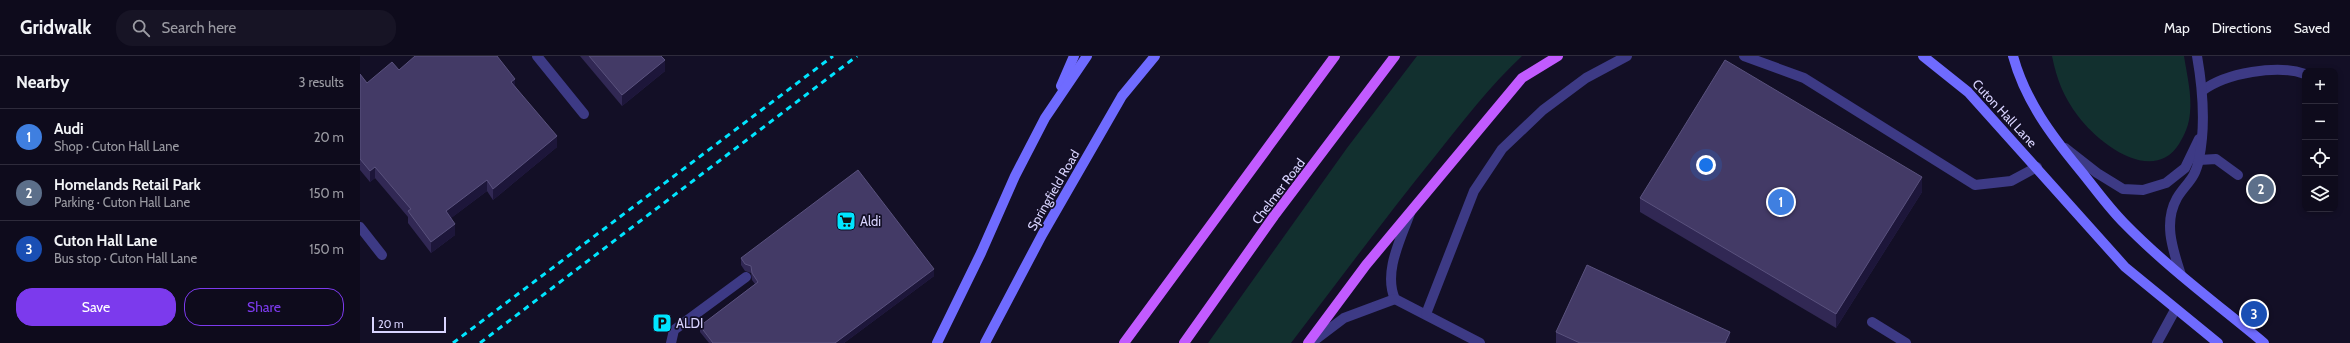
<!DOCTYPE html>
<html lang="en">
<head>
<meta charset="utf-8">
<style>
	:root { --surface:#0e0b1c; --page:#171425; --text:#f1f3f6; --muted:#9b9ba3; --line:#2e2b3b; --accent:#7c3aed }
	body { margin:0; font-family:Cabin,sans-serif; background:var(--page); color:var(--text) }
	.controls { position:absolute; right:12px; top:12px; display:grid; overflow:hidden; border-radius:8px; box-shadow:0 2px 6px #0003 }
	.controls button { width:36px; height:36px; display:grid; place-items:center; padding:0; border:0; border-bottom:1px solid var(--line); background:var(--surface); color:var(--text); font:20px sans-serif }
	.scale { position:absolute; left:12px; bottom:10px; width:74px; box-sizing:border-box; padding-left:4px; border:2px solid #d9d4ff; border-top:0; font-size:11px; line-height:14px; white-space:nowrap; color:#d9d4ff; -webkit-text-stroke:3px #130f26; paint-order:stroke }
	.you { position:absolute; left:1346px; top:109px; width:14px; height:14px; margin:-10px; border:3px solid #fff; border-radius:50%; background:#1a73e8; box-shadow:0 0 0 6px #1a73e833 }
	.badge { display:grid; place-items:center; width:26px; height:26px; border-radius:50%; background:var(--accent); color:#fff; font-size:13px; font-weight:700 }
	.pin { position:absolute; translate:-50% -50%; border:2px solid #fff; box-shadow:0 1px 4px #0006 }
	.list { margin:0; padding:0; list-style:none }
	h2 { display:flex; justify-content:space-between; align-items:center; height:52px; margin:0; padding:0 16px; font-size:17px }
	h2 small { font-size:13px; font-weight:400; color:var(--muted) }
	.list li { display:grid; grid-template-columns:26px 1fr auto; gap:12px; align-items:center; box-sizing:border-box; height:56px; padding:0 16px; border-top:1px solid var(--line) }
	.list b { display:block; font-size:15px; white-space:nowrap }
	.list p { margin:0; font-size:13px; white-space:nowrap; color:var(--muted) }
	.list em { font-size:13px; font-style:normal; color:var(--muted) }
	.actions { display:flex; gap:8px; padding:12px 16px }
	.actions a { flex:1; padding:9px 0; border:1px solid var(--accent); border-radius:16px; text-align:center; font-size:14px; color:var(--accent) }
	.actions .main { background:var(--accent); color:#fff }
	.icon { flex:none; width:22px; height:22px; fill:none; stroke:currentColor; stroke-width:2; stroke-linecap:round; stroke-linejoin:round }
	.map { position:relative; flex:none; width:1990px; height:287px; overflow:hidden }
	header { display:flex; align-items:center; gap:24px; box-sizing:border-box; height:56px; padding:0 20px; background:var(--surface); border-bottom:1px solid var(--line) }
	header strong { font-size:19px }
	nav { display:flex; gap:22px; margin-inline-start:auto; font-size:14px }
	.search { width:280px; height:36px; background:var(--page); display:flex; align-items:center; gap:10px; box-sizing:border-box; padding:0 14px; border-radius:16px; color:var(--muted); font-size:15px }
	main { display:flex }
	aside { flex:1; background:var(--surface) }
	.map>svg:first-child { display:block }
	.green { fill:#12302f }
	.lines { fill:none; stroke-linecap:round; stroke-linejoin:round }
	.lane { stroke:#3d3a85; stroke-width:10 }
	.street { stroke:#3d3a85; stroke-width:10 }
	.secondary { stroke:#6f6bff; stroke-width:10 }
	.primary { stroke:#c25bff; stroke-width:10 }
	.rail { stroke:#00e5ff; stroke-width:3; stroke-dasharray:6 5; stroke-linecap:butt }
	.wall { fill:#312854 }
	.shaded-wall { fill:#1d163a }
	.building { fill:#433a66; stroke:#5a527e }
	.labels { text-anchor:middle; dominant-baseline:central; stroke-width:3.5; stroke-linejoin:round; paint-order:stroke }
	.street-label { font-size:13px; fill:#d9d4ff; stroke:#130f26 }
	.poi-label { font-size:13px; fill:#d9d4ff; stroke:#130f26; text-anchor:start }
</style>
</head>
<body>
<header>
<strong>Gridwalk</strong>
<div class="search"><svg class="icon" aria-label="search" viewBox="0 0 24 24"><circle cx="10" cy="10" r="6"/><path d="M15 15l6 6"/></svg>Search here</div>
<nav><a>Map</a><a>Directions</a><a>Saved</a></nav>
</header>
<main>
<aside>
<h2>Nearby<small>3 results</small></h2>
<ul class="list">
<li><span class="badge" style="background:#3f7fe0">1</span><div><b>Audi</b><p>Shop · Cuton Hall Lane</p></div><em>20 m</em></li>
<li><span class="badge" style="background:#5c6f8a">2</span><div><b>Homelands Retail Park</b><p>Parking · Cuton Hall Lane</p></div><em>150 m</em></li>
<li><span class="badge" style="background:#1a4fb4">3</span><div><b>Cuton Hall Lane</b><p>Bus stop · Cuton Hall Lane</p></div><em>150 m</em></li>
</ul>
<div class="actions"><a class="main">Save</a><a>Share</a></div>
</aside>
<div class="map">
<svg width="1990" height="287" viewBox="0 0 1990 287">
	<rect width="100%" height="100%" fill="#130f26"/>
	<!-- green -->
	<g class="green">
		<path d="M 1057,0 L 1162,0 C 1130,30 1103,65 1076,99 C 1026,161 979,224 931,287 L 848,287 L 987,92 Z"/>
		<path d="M 1692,0 L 1824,0 C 1827,19 1832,39 1830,57 C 1829,69 1825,78 1819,88 C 1793,129 1739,88 1718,60 C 1703,40 1697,24 1692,0 Z"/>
	</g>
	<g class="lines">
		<!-- lane -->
		<g class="lane">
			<path d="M 1384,0 L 1444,22 L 1615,129 L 1651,125 L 1677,111"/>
			<path d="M 1842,35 C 1865,17 1918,8 1945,18"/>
			<path d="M 1705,92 L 1737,117 L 1763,133 L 1783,134 L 1806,127 L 1825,112 L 1839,83"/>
			<path d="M 1839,104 L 1856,103 L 1878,119"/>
			<path d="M 1050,157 C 1041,183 1023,216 1035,243 L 1120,287"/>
			<path d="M 1821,219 C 1813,194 1803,167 1817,142 C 1826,127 1835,124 1839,103 C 1846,69 1843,34 1837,0"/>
			<path d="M 1066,258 L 1114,135 L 1142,93 L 1183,54 L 1226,22 L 1267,0"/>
			<path d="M 1512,266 L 1546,287"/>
			<path d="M 311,287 L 314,274 L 386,221"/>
			<path d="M 951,287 L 984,262 L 1035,243"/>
			<path d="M 1797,287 L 1815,254"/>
		</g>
		<!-- street -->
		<g class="street">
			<path d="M 177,0 L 224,58"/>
			<path d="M 0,171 L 22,199"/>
		</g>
		<!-- secondary -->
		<g class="secondary">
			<path d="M 1563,0 L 1608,36 L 1765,211 L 1858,287"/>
			<path d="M 1653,0 C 1665,44 1691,79 1720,114 C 1734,131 1748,151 1764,167 C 1807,211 1857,248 1904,287"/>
			<path d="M 701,30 L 714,0"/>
			<path d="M 577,287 L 621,197 L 655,120 L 685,62 L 727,0"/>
			<path d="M 625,287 L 682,179 L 762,40 L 795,0"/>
		</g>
		<!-- primary -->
		<g class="primary">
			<path d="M 764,287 L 975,0"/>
			<path d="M 824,287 L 914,160 L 1035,0"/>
			<path d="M 948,287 L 1006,209 L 1162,22 L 1198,0"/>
		</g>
		<!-- rail -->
		<g class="rail">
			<path d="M 93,287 L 473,0"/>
			<path d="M 120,287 L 497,0"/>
		</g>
	</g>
	<!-- wall -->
	<g class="wall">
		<path d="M 220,0 L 301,0 L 305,15 L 262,50 Z"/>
		<path d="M 39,14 L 155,30 L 197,91 L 133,144 L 127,135 L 91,162 L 95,179 L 71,197 L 48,167 L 48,161 L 15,122 L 10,126 L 0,114 L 0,18 L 7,27 Z"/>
		<path d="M 1562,136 L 1476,272 L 1280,156 L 1280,142 Z"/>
		<path d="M 381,202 L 574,220 L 484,287 L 349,287 L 340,276 L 340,270 L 395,228 L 392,224 L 391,217 L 385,215 L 381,209 Z"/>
		<path d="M 1196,276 L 1370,287 L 1196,287 Z"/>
	</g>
	<!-- shaded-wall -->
	<g class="shaded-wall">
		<path d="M 305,4 L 305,15 L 262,50 L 262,39 Z"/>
		<path d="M 155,23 L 155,34 L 151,26 Z"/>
		<path d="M 197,80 L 197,91 L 133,144 L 133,133 Z"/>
		<path d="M 15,111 L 15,122 L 10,126 L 10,115 Z"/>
		<path d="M 1562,121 L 1562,136 L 1476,272 L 1476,258 Z"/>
		<path d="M 127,124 L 127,135 L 86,166 L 86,155 Z"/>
		<path d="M 95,168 L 95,179 L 71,197 L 71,186 Z"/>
		<path d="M 574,213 L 574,220 L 484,287 L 475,287 Z"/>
		<path d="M 1370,276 L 1370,287 L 1365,287 Z"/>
	</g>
	<!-- building -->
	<g class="building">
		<path d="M 55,0 L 137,0 L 155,23 L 151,26 L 197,80 L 133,133 L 127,124 L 86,155 L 95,168 L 71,186 L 48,155 L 51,153 L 15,111 L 10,115 L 0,103 L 0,18 L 7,27 L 32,6 L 39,14 Z"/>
		<path d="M 229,0 L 301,0 L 305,4 L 262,39 Z"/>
		<path d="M 1365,4 L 1562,121 L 1476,258 L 1280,142 Z"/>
		<path d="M 498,114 L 574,213 L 475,287 L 353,287 L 340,270 L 398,226 L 392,217 L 391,210 L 385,208 L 381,202 Z"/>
		<path d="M 1227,209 L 1370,276 L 1365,287 L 1220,287 L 1196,276 Z"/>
	</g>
	<!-- icons -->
	<defs>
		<symbol id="supermarket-square" viewBox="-11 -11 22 22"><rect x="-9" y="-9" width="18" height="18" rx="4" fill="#00e5ff" stroke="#130f26"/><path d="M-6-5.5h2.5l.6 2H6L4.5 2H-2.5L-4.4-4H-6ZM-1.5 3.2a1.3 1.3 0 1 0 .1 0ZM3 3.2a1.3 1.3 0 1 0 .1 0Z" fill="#111"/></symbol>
		<symbol id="parking-square" viewBox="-11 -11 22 22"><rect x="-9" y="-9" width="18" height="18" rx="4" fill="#00e5ff" stroke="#130f26"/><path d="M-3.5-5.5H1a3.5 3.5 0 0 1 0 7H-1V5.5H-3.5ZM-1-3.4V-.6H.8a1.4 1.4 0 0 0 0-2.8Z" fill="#111"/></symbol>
	</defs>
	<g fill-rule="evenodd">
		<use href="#supermarket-square" x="475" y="154" width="22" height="22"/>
		<use href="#parking-square" x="291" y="256" width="22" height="22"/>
	</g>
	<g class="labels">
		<!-- street labels -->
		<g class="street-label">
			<text transform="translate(1645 57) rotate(47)">Cuton Hall Lane</text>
			<text transform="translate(693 134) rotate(-60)">Springfield Road</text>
			<text transform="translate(918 135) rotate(-53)">Chelmer Road</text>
		</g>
		<!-- poi labels -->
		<g class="poi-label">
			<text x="500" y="165">Aldi</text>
			<text x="316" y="267">ALDI</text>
		</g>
	</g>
</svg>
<div class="controls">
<button>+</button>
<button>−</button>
<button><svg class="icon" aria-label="locate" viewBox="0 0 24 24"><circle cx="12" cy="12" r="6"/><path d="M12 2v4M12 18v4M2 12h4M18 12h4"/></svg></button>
<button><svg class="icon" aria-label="layers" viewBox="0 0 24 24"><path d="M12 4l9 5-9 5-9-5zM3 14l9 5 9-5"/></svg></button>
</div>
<div class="scale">20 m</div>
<div class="you"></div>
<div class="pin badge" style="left:1421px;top:146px;background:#3f7fe0">1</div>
<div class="pin badge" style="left:1901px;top:133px;background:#5c6f8a">2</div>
<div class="pin badge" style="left:1894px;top:258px;background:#1a4fb4">3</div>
</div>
</main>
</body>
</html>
